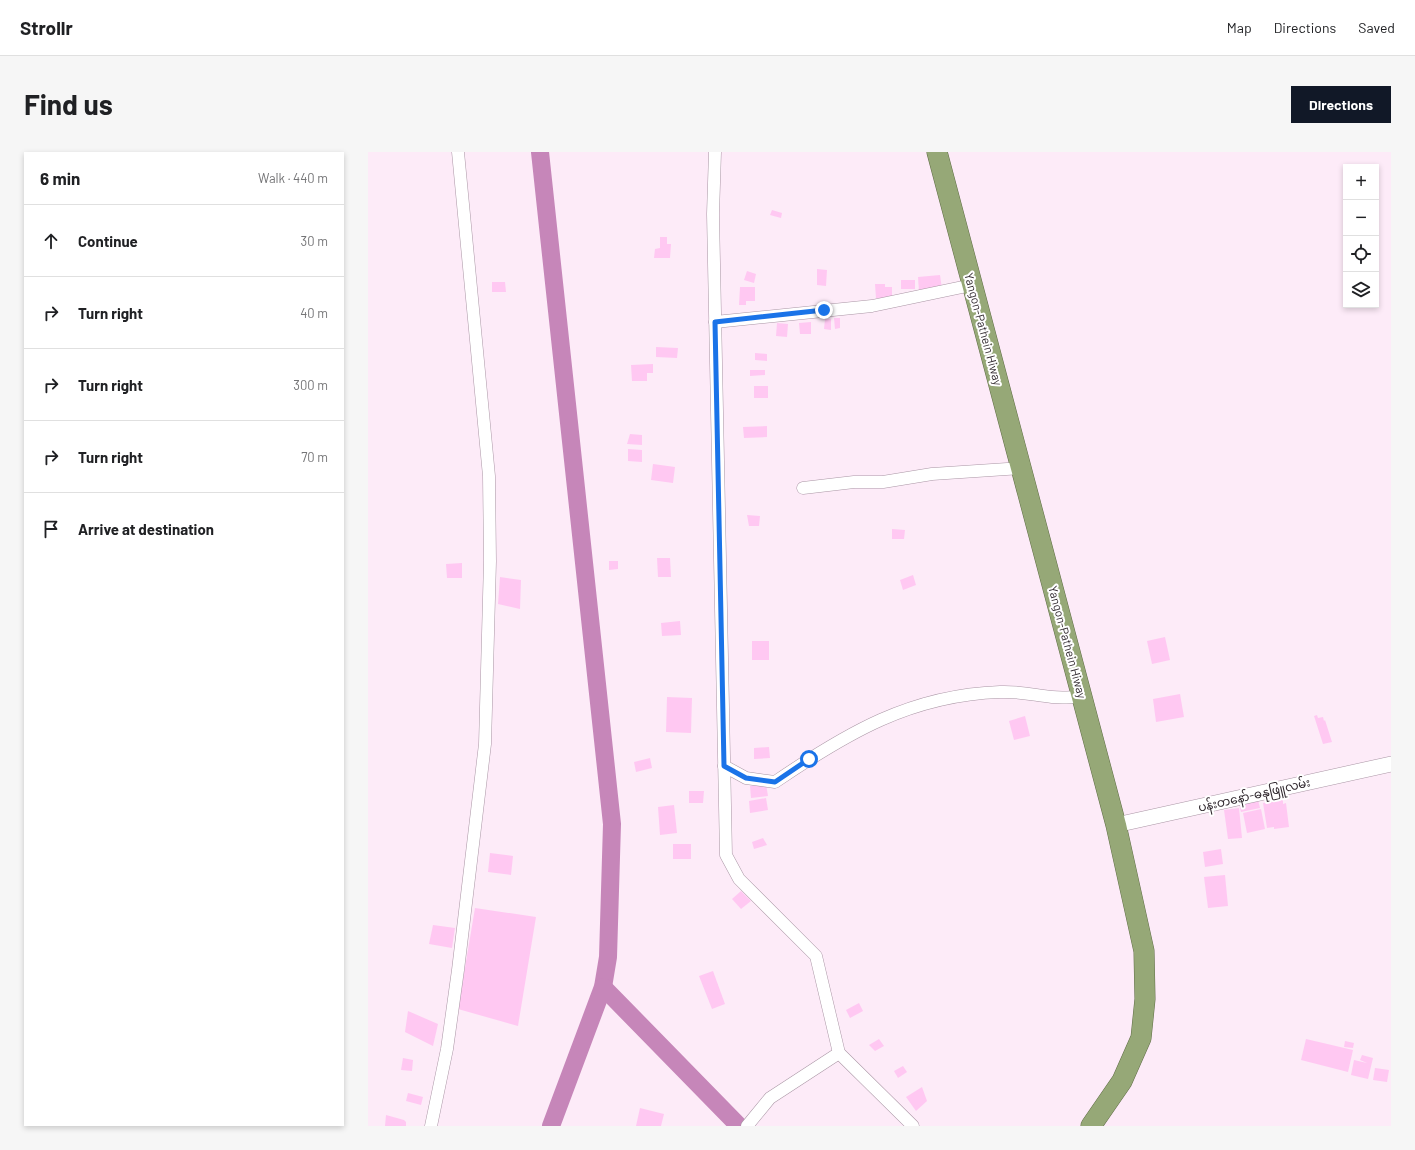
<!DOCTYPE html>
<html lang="en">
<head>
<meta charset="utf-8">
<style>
	:root { --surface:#fff; --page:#f6f6f6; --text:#202124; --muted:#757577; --line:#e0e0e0; --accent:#111827 }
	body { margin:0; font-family:Barlow,"Noto Sans Myanmar",sans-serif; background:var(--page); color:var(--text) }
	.controls { position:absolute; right:12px; top:12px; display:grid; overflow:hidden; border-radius:0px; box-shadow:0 2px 6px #0003 }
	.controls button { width:36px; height:36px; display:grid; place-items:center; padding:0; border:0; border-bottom:1px solid var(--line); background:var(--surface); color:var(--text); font:20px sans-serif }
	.stop { position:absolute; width:12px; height:12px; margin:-9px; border:3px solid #1a73e8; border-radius:50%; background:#fff }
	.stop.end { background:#1a73e8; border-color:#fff; box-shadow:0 1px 4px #0008 }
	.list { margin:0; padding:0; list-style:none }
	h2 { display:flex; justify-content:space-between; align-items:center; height:52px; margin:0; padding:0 16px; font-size:17px }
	h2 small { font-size:13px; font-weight:400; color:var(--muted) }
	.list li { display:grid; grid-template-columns:26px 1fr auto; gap:12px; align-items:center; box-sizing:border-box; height:72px; padding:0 16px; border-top:1px solid var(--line) }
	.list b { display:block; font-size:15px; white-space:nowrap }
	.list em { font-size:13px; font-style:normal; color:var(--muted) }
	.icon { flex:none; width:22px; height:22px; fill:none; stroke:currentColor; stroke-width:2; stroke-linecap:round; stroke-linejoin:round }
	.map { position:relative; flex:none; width:1023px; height:974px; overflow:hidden; border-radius:0px }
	header { display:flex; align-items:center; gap:24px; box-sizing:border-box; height:56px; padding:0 20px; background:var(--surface); border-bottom:1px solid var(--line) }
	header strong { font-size:19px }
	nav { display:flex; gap:22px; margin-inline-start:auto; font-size:14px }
	.intro { display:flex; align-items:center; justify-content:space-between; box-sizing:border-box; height:96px; padding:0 24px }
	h1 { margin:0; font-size:28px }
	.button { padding:10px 18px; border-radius:0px; background:var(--accent); color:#fff; font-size:14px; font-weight:700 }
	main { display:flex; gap:24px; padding:0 24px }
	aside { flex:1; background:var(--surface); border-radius:0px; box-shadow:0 2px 6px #0003 }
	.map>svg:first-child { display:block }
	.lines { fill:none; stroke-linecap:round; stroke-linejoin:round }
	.river { stroke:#c686b9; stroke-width:18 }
	.building { fill:#ffc8f2 }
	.minor-casing { stroke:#aa96a5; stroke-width:13 }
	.tertiary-casing { stroke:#aa96a5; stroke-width:16 }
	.trunk-casing { stroke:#606d47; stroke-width:21 }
	.minor { stroke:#fff; stroke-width:12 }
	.tertiary { stroke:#fff; stroke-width:15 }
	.trunk { stroke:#96a877; stroke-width:20 }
	.route { stroke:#1a73e8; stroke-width:5 }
	.labels { text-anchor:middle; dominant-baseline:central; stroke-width:4; stroke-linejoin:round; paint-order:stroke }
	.street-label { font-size:12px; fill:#2f272d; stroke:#fff }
</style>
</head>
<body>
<header>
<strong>Strollr</strong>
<nav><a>Map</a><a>Directions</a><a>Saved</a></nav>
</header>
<div class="intro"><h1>Find us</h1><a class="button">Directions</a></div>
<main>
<aside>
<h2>6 min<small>Walk · 440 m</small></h2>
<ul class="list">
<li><svg class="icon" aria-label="ahead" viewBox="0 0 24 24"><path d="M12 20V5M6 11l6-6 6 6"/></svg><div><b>Continue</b></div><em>30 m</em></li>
<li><svg class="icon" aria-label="right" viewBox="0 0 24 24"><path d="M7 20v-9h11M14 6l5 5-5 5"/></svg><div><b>Turn right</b></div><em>40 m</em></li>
<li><svg class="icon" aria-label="right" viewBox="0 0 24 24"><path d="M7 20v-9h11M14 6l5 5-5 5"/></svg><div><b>Turn right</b></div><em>300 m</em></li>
<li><svg class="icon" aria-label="right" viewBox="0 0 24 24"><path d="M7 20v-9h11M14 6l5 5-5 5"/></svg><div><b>Turn right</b></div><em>70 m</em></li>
<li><svg class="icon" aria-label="arrive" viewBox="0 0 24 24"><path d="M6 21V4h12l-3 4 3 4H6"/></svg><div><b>Arrive at destination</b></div></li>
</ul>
</aside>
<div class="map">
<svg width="1023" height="974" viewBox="0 0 1023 974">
	<rect width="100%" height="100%" fill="#fdebf8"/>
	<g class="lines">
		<!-- river -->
		<g class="river">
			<path d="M 172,0 L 244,672 L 240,805 L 235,835 L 183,974"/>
			<path d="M 235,835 L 370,973"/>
		</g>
	</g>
	<!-- building -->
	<g class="building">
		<path d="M 404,58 L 414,61 L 413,66 L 402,63 Z"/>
		<path d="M 292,85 L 299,85 L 299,92 L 303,92 L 302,106 L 286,106 L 287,97 L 292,96 Z"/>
		<path d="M 449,117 L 459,118 L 458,134 L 449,133 Z"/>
		<path d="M 379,119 L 388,122 L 386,131 L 376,128 Z"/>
		<path d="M 572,123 L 574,137 L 551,140 L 550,125 Z"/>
		<rect x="533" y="128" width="14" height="9"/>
		<path d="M 124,130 L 137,130 L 138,140 L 124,140 Z"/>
		<path d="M 507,132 L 517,132 L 517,135 L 524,135 L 524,146 L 508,146 Z"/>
		<path d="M 372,135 L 387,135 L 387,149 L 378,149 L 378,153 L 371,153 Z"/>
		<path d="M 466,166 L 472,166 L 472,176 L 467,177 Z"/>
		<path d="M 457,167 L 463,167 L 463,178 L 456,177 Z"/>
		<path d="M 443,170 L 443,182 L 432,182 L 431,171 Z"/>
		<path d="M 409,171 L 420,172 L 419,185 L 408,184 Z"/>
		<path d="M 288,195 L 310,196 L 309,206 L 288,205 Z"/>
		<path d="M 387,201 L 399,202 L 399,209 L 387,208 Z"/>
		<path d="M 285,212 L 285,221 L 279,221 L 279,229 L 264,229 L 263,213 Z"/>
		<path d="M 382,218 L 397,218 L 397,223 L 382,224 Z"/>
		<rect x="386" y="234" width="14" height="12"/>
		<path d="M 399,274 L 399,285 L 376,286 L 375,275 Z"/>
		<path d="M 262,282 L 274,283 L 274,293 L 259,292 Z"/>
		<path d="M 260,297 L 274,298 L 274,310 L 260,309 Z"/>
		<path d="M 285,312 L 307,315 L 305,331 L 283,328 Z"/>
		<path d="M 379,363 L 392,364 L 391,374 L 381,374 Z"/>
		<path d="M 524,377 L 537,378 L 536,387 L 524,387 Z"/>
		<path d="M 289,406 L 302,406 L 303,425 L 290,425 Z"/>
		<path d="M 241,409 L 250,409 L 250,417 L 241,418 Z"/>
		<path d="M 94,411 L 94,426 L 79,426 L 78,412 Z"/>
		<path d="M 545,423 L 548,433 L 535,438 L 532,428 Z"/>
		<path d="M 132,425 L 153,428 L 152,457 L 130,452 Z"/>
		<path d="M 312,469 L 313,483 L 294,484 L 293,471 Z"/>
		<path d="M 797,485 L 802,508 L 784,512 L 779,489 Z"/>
		<rect x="384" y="489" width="17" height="19"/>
		<path d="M 812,542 L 816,565 L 788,570 L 785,547 Z"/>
		<path d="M 299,545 L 324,546 L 323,581 L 298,580 Z"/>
		<path d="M 949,563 L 950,566 L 955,565 L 956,569 L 957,568 L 964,590 L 955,592 L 946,564 Z"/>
		<path d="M 657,564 L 662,584 L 646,588 L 641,569 Z"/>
		<path d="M 401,595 L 402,606 L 386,607 L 386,596 Z"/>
		<path d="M 282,606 L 284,616 L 268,620 L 266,610 Z"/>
		<path d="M 398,632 L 400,644 L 383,646 L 382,634 Z"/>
		<path d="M 321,639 L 336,639 L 335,651 L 321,651 Z"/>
		<path d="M 398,646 L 400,658 L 382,661 L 381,649 Z"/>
		<path d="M 890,648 L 892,656 L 873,660 L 871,652 Z"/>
		<path d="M 915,648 L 915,652 L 918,651 L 921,675 L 906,677 L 906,675 L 899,676 L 895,651 Z"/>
		<path d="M 306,653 L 309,681 L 292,683 L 290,655 Z"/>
		<path d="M 871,656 L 874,686 L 860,687 L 856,658 Z"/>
		<path d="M 893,657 L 897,677 L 879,681 L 875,661 Z"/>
		<path d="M 395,686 L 399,693 L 386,697 L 384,690 Z"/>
		<rect x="305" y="692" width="18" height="15"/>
		<path d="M 853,697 L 855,712 L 837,715 L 835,700 Z"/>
		<path d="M 122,701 L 145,704 L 143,723 L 120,720 Z"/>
		<path d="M 857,723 L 860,754 L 840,756 L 836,725 Z"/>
		<path d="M 373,739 L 383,749 L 373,757 L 364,747 Z"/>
		<path d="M 107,756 L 168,765 L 150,874 L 90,857 Z"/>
		<path d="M 65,773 L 87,776 L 84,796 L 61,792 Z"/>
		<path d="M 345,819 L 357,852 L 344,857 L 331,824 Z"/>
		<path d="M 491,851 L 495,859 L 482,866 L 478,858 Z"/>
		<path d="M 40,859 L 70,872 L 65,894 L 37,880 Z"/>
		<path d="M 511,887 L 516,894 L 507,899 L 501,893 Z"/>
		<path d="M 938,887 L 985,898 L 980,920 L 933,908 Z"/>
		<path d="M 977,889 L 986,891 L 985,896 L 976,895 Z"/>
		<path d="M 994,903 L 1005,906 L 1000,927 L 983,923 L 986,908 L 999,911 L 992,908 Z"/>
		<path d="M 35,906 L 45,908 L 44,919 L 33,918 Z"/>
		<path d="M 535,914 L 539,920 L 530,926 L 526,919 Z"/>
		<path d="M 1007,916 L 1021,918 L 1019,930 L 1005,928 Z"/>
		<path d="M 554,935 L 559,949 L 548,959 L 538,945 Z"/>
		<path d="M 40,941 L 55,945 L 53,953 L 38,949 Z"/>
		<path d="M 272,956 L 296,962 L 293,974 L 268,974 Z"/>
		<path d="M 18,963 L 36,968 L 38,970 L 38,974 L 17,974 Z"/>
	</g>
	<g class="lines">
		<defs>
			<g id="minor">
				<path d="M 347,0 L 345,62 L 358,703 L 371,727 L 448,804 L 471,901 L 545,974"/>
				<path d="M 347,170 L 504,154 L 604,133"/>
				<path d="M 435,336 L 486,330 L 515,330 L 564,322 L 653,316"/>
				<path d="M 356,614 L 378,626 L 407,630 C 479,581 543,543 632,540 C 650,539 666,543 684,545 C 694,546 704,545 714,545"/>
				<path d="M 63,974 L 79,897 L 90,818 L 117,592 L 122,409 L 121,324 L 90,0"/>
				<path d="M 379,974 L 402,946 L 471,901"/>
			</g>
			<path id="tertiary" d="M 748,673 L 1023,612"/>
			<path id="trunk" d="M 569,0 L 748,673 L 776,799 L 777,847 L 773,886 L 754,929 L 723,974"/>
		</defs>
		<!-- minor casing -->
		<use href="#minor" class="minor-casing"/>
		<!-- tertiary casing -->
		<use href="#tertiary" class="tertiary-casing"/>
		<!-- trunk casing -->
		<use href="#trunk" class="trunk-casing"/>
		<!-- minor -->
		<use href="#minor" class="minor"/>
		<!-- tertiary -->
		<use href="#tertiary" class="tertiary"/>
		<!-- trunk -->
		<use href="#trunk" class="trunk"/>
	</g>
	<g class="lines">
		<!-- route -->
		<path class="route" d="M 441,607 L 407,630 L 378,626 L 356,614 L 347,170 L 456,158"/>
	</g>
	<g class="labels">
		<!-- street labels -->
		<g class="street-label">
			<text transform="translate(616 177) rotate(75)">Yangon-Pathein Hiway</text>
			<text transform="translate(700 490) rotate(75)">Yangon-Pathein Hiway</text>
			<text transform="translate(886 642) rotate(-13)">ပန်းတနော်-ဓနုဖြူလမ်း</text>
		</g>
	</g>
</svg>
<div class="controls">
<button>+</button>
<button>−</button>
<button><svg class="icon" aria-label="locate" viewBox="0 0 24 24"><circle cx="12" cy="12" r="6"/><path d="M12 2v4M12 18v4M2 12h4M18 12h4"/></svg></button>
<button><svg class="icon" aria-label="layers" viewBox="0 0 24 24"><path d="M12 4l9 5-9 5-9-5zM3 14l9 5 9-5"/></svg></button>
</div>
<div class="stop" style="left:441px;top:607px"></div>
<div class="stop end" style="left:456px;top:158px"></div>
</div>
</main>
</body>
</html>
